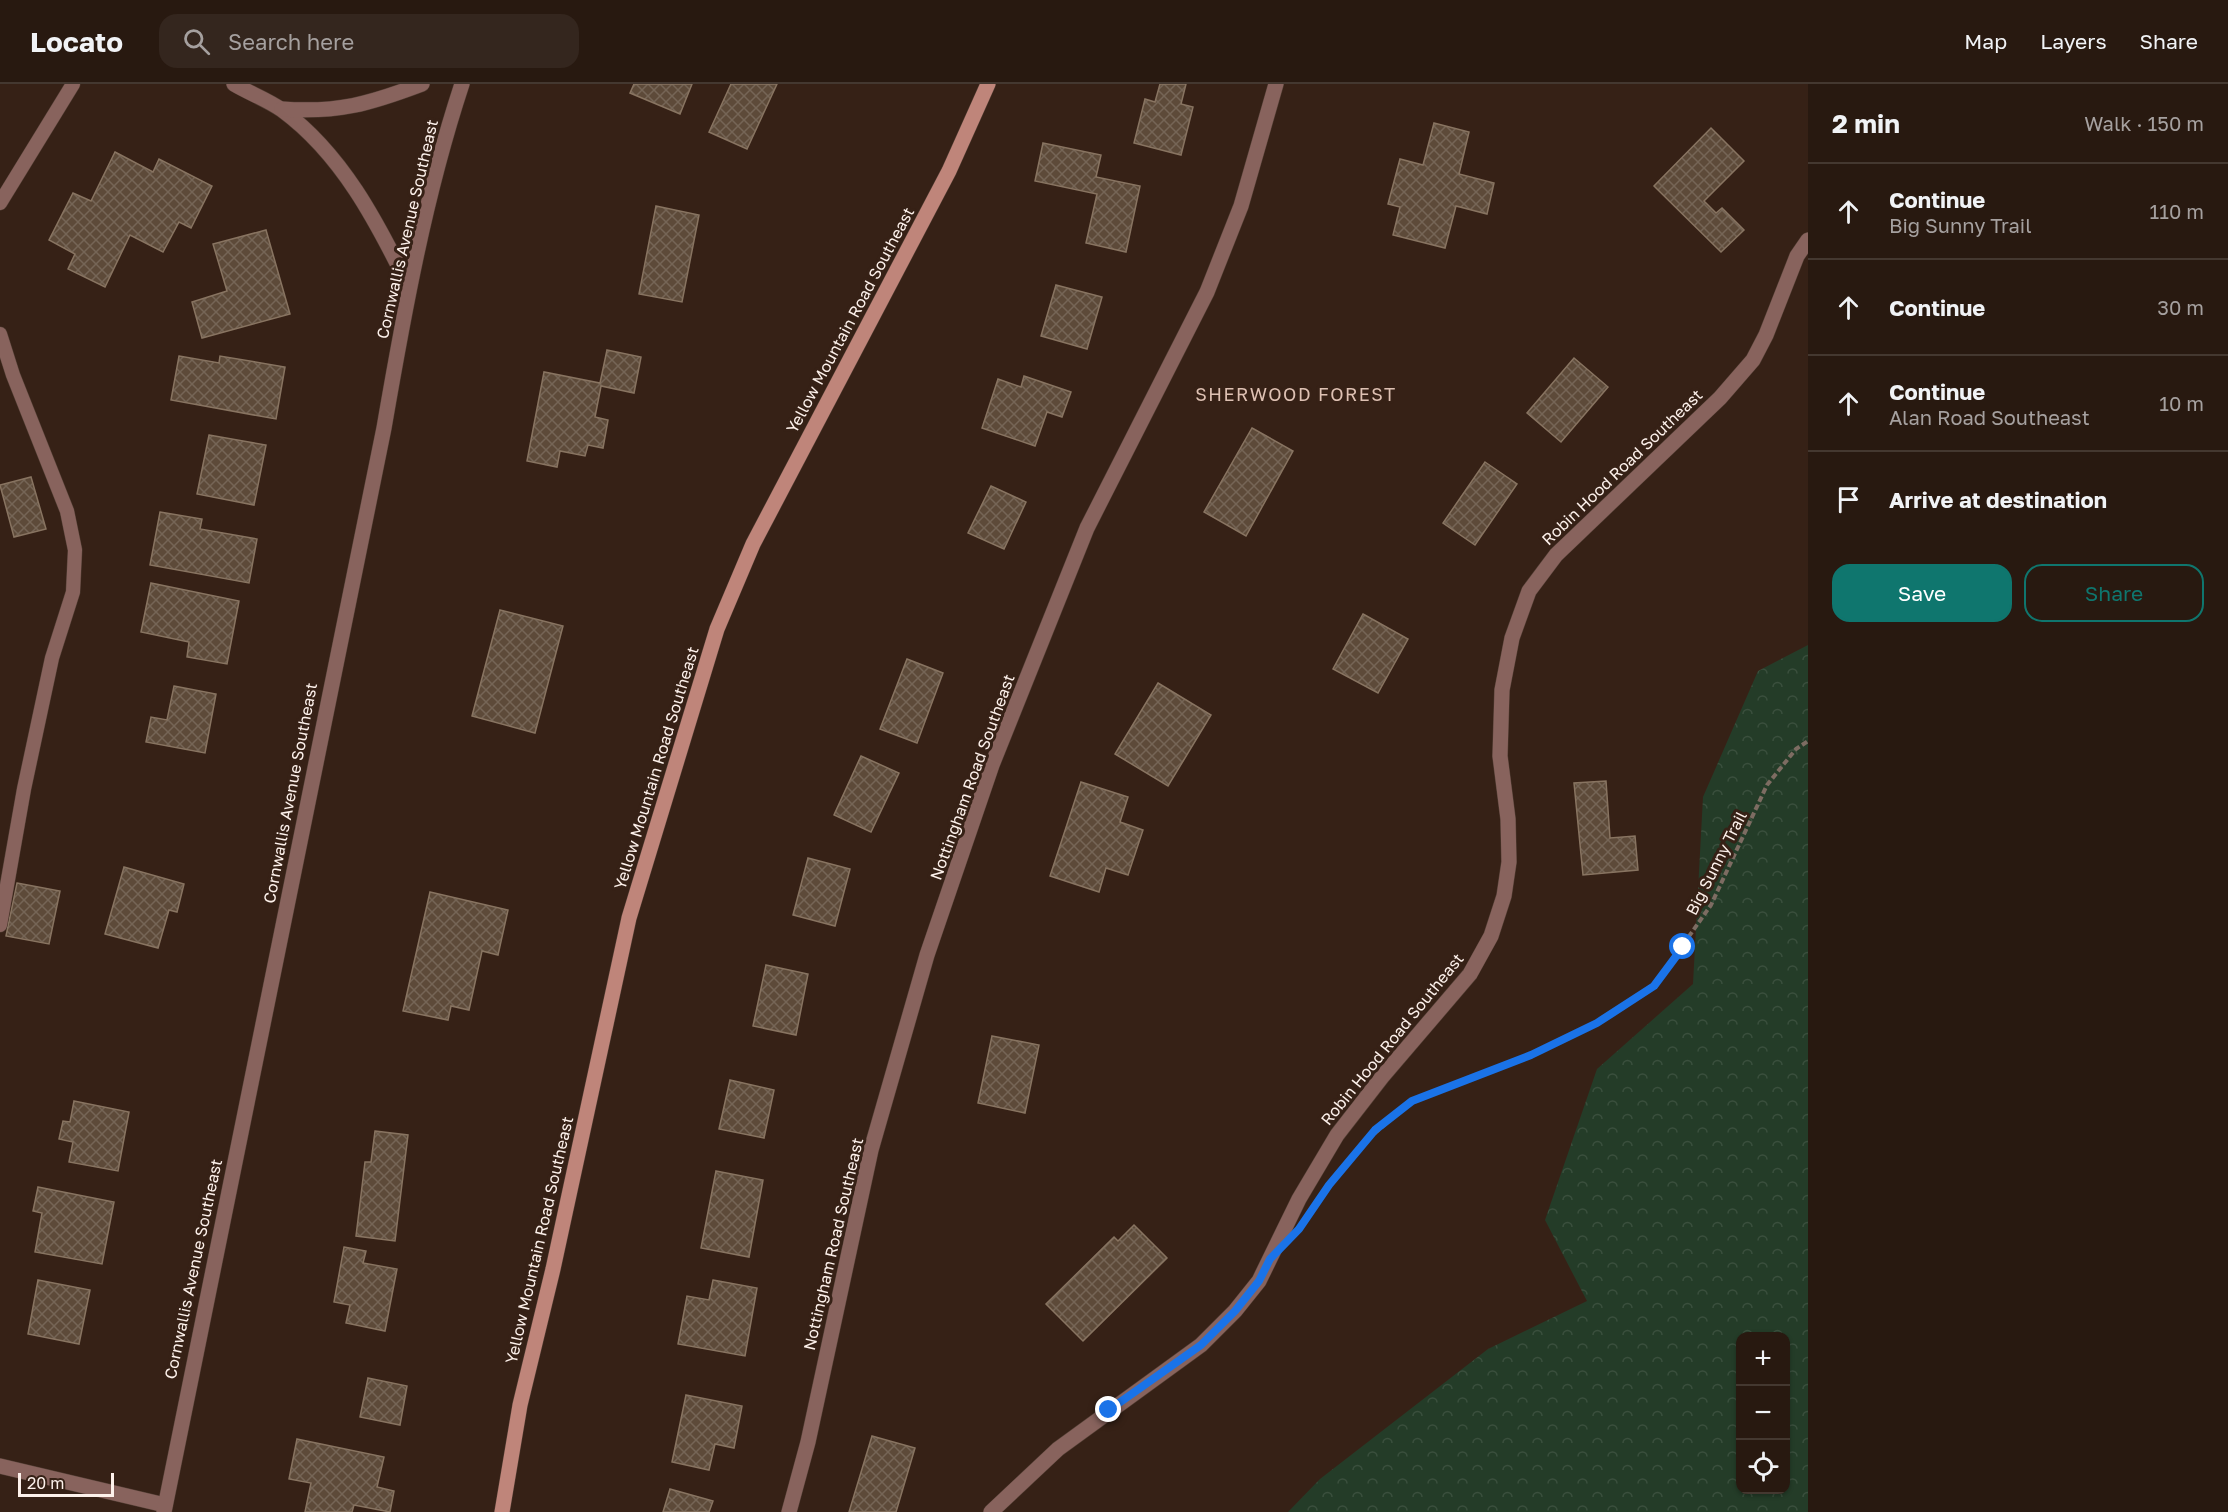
<!DOCTYPE html>
<html lang="en">
<head>
<meta charset="utf-8">
<style>
	:root { --surface:#281910; --page:#34261e; --text:#f1f3f6; --muted:#a5a09f; --line:#443830; --accent:#0f766e }
	body { margin:0; font-family:"Golos Text",sans-serif; background:var(--page); color:var(--text) }
	.controls { position:absolute; right:18px; bottom:18px; display:grid; overflow:hidden; border-radius:12px; box-shadow:0 2px 4px #0004 }
	.controls button { width:54px; height:54px; display:grid; place-items:center; padding:0; border:0; border-bottom:2px solid var(--line); background:var(--surface); color:var(--text); font:30px sans-serif }
	.scale { position:absolute; left:18px; bottom:15px; width:96px; box-sizing:border-box; padding-left:6px; border:3px solid #fdf1eb; border-top:0; font-size:16px; line-height:21px; white-space:nowrap; color:#fdf1eb; -webkit-text-stroke:4px #362116; paint-order:stroke }
	.stop { position:absolute; width:18px; height:18px; margin:-14px; border:4px solid #1a73e8; border-radius:50%; background:#fff }
	.stop.end { background:#1a73e8; border-color:#fff; box-shadow:0 2px 6px #0008 }
	.list { margin:0; padding:0; list-style:none }
	h2 { display:flex; justify-content:space-between; align-items:center; height:78px; margin:0; padding:0 24px; font-size:26px }
	h2 small { font-size:20px; font-weight:400; color:var(--muted) }
	.list li { display:grid; grid-template-columns:39px 1fr auto; gap:18px; align-items:center; box-sizing:border-box; height:96px; padding:0 24px; border-top:2px solid var(--line) }
	.list b { display:block; font-size:22px; white-space:nowrap }
	.list p { margin:0; font-size:20px; white-space:nowrap; color:var(--muted) }
	.list em { font-size:20px; font-style:normal; color:var(--muted) }
	.actions { display:flex; gap:12px; padding:18px 24px }
	.actions a { flex:1; padding:14px 0; border:2px solid var(--accent); border-radius:18px; text-align:center; font-size:21px; color:var(--accent) }
	.actions .main { background:var(--accent); color:#fff }
	.icon { flex:none; width:33px; height:33px; fill:none; stroke:currentColor; stroke-width:2; stroke-linecap:round; stroke-linejoin:round }
	.map { position:relative; flex:none; width:1808px; height:1428px; overflow:hidden }
	header { display:flex; align-items:center; gap:36px; box-sizing:border-box; height:84px; padding:0 30px; background:var(--surface); border-bottom:2px solid var(--line) }
	header strong { font-size:28px }
	nav { display:flex; gap:33px; margin-inline-start:auto; font-size:21px }
	.search { width:420px; height:54px; background:var(--page); display:flex; align-items:center; gap:15px; box-sizing:border-box; padding:0 21px; border-radius:18px; color:var(--muted); font-size:22px }
	main { display:flex }
	aside { flex:1; background:var(--surface) }
	.map>svg:first-child { display:block }
	.forest { fill:url(#forest-crowns); fill-rule:evenodd }
	.building { fill:url(#building-cross-hatch); stroke:#887461; stroke-width:1.5 }
	.lines { fill:none; stroke-linecap:round; stroke-linejoin:round }
	.lane-casing { stroke:#523e34; stroke-width:15 }
	.street-casing { stroke:#523e34; stroke-width:16 }
	.secondary-casing { stroke:#523e34; stroke-width:16 }
	.path { stroke:#7d6c62; stroke-width:4; stroke-dasharray:6 3; stroke-linecap:butt }
	.lane { stroke:#88635d; stroke-width:14 }
	.street { stroke:#88635d; stroke-width:15 }
	.secondary { stroke:#bf857a; stroke-width:15 }
	.route { stroke:#1a73e8; stroke-width:8 }
	.labels { text-anchor:middle; dominant-baseline:central; stroke-width:6; stroke-linejoin:round; paint-order:stroke }
	.street-label { font-size:16px; fill:#fdf1eb; stroke:#362116 }
	.neighbourhood-label { font-size:18px; letter-spacing:1.5px; fill:#dec1b3; stroke:#362116 }
</style>
</head>
<body>
<header>
<strong>Locato</strong>
<div class="search"><svg class="icon" aria-label="search" viewBox="0 0 24 24"><circle cx="10" cy="10" r="6"/><path d="M15 15l6 6"/></svg>Search here</div>
<nav><a>Map</a><a>Layers</a><a>Share</a></nav>
</header>
<main>
<div class="map">
<svg width="1808" height="1428" viewBox="0 0 1808 1428">
	<defs>
		<pattern id="forest-crowns" width="20" height="18" patternUnits="userSpaceOnUse" patternTransform="scale(1.5)"><rect width="20" height="18" fill="#243c28"/><path d="M2 6a3 3 0 1 1 6 0M12 15a3 3 0 1 1 6 0" fill="none" stroke="#3a4f3d"/></pattern>
		<pattern id="building-cross-hatch" width="8" height="8" patternUnits="userSpaceOnUse" patternTransform="scale(1.5)"><rect width="8" height="8" fill="#5d4a39"/><path d="M0 0l8 8M0 8l8-8" fill="none" stroke="#756556"/></pattern>
	</defs>
	<rect width="100%" height="100%" fill="#362116"/>
	<!-- forest -->
	<path class="forest" d="M 1808,561 L 1808,1428 L 1288,1428 L 1320,1395 L 1488,1265 L 1587,1217 L 1545,1136 L 1597,985 L 1693,900 L 1703,713 L 1758,587 ZM 1740,1252 L 1786,1252 L 1786,1406 L 1740,1406 Z"/>
	<!-- building -->
	<g class="building">
		<path d="M 634,0 L 692,0 L 680,30 L 630,9 Z"/>
		<path d="M 731,0 L 777,0 L 747,65 L 709,48 Z"/>
		<path d="M 1160,0 L 1186,0 L 1181,20 L 1193,23 L 1181,71 L 1134,59 L 1145,15 L 1155,18 Z"/>
		<path d="M 1434,39 L 1469,48 L 1459,90 L 1494,99 L 1487,130 L 1456,122 L 1445,164 L 1393,151 L 1400,123 L 1388,120 L 1400,75 L 1423,81 Z"/>
		<path d="M 1711,44 L 1744,77 L 1704,117 L 1716,129 L 1722,124 L 1744,146 L 1721,168 L 1654,102 Z"/>
		<path d="M 1043,59 L 1101,71 L 1096,93 L 1140,102 L 1126,168 L 1086,159 L 1097,110 L 1035,97 Z"/>
		<path d="M 115,68 L 153,88 L 159,75 L 212,102 L 191,144 L 179,138 L 163,168 L 130,151 L 105,203 L 68,185 L 75,170 L 49,156 L 73,109 L 91,117 Z"/>
		<path d="M 656,122 L 699,131 L 682,218 L 639,210 Z"/>
		<path d="M 266,146 L 290,230 L 202,254 L 192,218 L 227,207 L 213,160 Z"/>
		<path d="M 1056,201 L 1102,213 L 1087,265 L 1041,252 Z"/>
		<path d="M 607,266 L 641,273 L 634,309 L 601,302 L 595,333 L 608,336 L 603,364 L 588,361 L 585,372 L 560,367 L 557,383 L 527,377 L 544,288 L 600,299 Z"/>
		<path d="M 179,272 L 219,279 L 220,272 L 285,283 L 276,335 L 171,316 Z"/>
		<path d="M 1574,274 L 1608,303 L 1561,358 L 1527,329 Z"/>
		<path d="M 1024,292 L 1071,308 L 1062,333 L 1047,328 L 1035,362 L 982,344 L 998,295 L 1021,303 Z"/>
		<path d="M 1252,344 L 1293,367 L 1246,452 L 1204,428 Z"/>
		<path d="M 209,351 L 266,361 L 254,421 L 197,410 Z"/>
		<path d="M 1485,378 L 1517,400 L 1475,461 L 1443,439 Z"/>
		<path d="M 31,393 L 46,445 L 14,453 L 0,401 Z"/>
		<path d="M 991,402 L 1026,418 L 1004,465 L 968,449 Z"/>
		<path d="M 160,428 L 202,435 L 200,445 L 257,455 L 249,499 L 150,481 Z"/>
		<path d="M 151,499 L 239,517 L 227,580 L 187,573 L 189,558 L 141,548 Z"/>
		<path d="M 500,526 L 563,542 L 535,649 L 472,632 Z"/>
		<path d="M 1363,530 L 1408,555 L 1378,609 L 1333,585 Z"/>
		<path d="M 907,575 L 943,589 L 917,659 L 880,645 Z"/>
		<path d="M 1158,599 L 1211,631 L 1168,702 L 1115,670 Z"/>
		<path d="M 174,602 L 216,610 L 205,669 L 146,658 L 151,633 L 167,636 Z"/>
		<path d="M 861,672 L 899,689 L 871,748 L 834,731 Z"/>
		<path d="M 1606,697 L 1610,754 L 1635,752 L 1638,786 L 1583,791 L 1574,699 Z"/>
		<path d="M 1081,698 L 1128,713 L 1120,738 L 1143,746 L 1128,791 L 1106,784 L 1099,808 L 1050,792 Z"/>
		<path d="M 808,774 L 850,785 L 835,842 L 793,831 Z"/>
		<path d="M 124,783 L 184,800 L 177,828 L 169,826 L 158,864 L 105,850 Z"/>
		<path d="M 17,799 L 60,807 L 49,860 L 6,852 Z"/>
		<path d="M 430,808 L 508,826 L 498,871 L 482,867 L 469,926 L 451,922 L 448,936 L 403,927 Z"/>
		<path d="M 766,881 L 808,890 L 796,951 L 753,942 Z"/>
		<path d="M 992,952 L 1039,961 L 1025,1029 L 978,1019 Z"/>
		<path d="M 730,996 L 774,1006 L 764,1054 L 719,1045 Z"/>
		<path d="M 74,1017 L 129,1028 L 118,1087 L 69,1078 L 73,1058 L 59,1055 L 63,1037 L 70,1038 Z"/>
		<path d="M 375,1047 L 408,1051 L 395,1157 L 356,1152 L 365,1078 L 371,1078 Z"/>
		<path d="M 716,1087 L 763,1096 L 749,1173 L 701,1164 Z"/>
		<path d="M 38,1103 L 114,1118 L 102,1180 L 35,1168 L 42,1129 L 33,1127 Z"/>
		<path d="M 1134,1141 L 1167,1174 L 1083,1257 L 1046,1220 L 1114,1153 L 1118,1157 Z"/>
		<path d="M 344,1163 L 366,1167 L 363,1179 L 397,1185 L 385,1247 L 346,1239 L 350,1221 L 334,1218 Z"/>
		<path d="M 38,1196 L 90,1206 L 79,1260 L 28,1250 Z"/>
		<path d="M 713,1196 L 757,1204 L 745,1272 L 678,1260 L 687,1212 L 709,1216 Z"/>
		<path d="M 368,1294 L 407,1302 L 400,1341 L 360,1333 Z"/>
		<path d="M 686,1311 L 742,1322 L 734,1364 L 715,1360 L 709,1386 L 672,1378 Z"/>
		<path d="M 872,1352 L 915,1364 L 896,1428 L 849,1428 Z"/>
		<path d="M 297,1355 L 384,1373 L 377,1403 L 394,1407 L 390,1428 L 354,1421 L 352,1428 L 305,1428 L 311,1399 L 289,1395 Z"/>
		<path d="M 670,1405 L 713,1417 L 709,1428 L 663,1428 Z"/>
	</g>
	<g class="lines">
		<defs>
			<g id="lane">
				<path d="M 0,119 L 73,0"/>
				<path d="M 0,250 L 13,291 L 67,427 L 75,466 L 73,508 L 52,574 L 24,705 L 0,841"/>
			</g>
			<g id="street">
				<path d="M 234,0 C 249,9 268,16 282,26 C 342,70 377,138 409,203"/>
				<path d="M 282,25 C 338,29 369,20 422,0"/>
				<path d="M 0,1382 L 165,1421"/>
				<path d="M 164,1428 L 384,344 C 404,228 425,112 462,0"/>
				<path d="M 789,1428 L 808,1358 L 871,1066 L 927,871 L 992,681 L 1087,444 L 1207,208 L 1241,122 L 1276,0"/>
				<path d="M 991,1428 L 1058,1365 L 1201,1261 L 1235,1227 L 1259,1197 L 1299,1115 L 1337,1051 L 1382,993 L 1470,890 L 1491,852 L 1504,812 L 1509,778 L 1508,735 L 1500,672 L 1502,606 L 1512,554 L 1529,507 L 1556,471 L 1720,314 L 1753,276 L 1766,251 L 1797,172 L 1808,156"/>
			</g>
			<path id="secondary" d="M 502,1428 L 520,1321 L 553,1185 L 629,834 L 717,545 L 753,460 L 949,87 L 988,0"/>
		</defs>
		<!-- lane casing -->
		<use href="#lane" class="lane-casing"/>
		<!-- street casing -->
		<use href="#street" class="street-casing"/>
		<!-- secondary casing -->
		<use href="#secondary" class="secondary-casing"/>
		<!-- path -->
		<path class="path" d="M 1368,1055 L 1412,1017 L 1531,971 L 1597,939 L 1654,902 L 1711,821 L 1767,701 L 1796,665 L 1808,657"/>
		<!-- lane -->
		<use href="#lane" class="lane"/>
		<!-- street -->
		<use href="#street" class="street"/>
		<!-- secondary -->
		<use href="#secondary" class="secondary"/>
	</g>
	<g class="lines">
		<!-- route -->
		<path class="route" d="M 1109,1326 L 1201,1261 L 1235,1227 L 1259,1197 L 1270,1175 L 1299,1145 L 1329,1101 L 1375,1046 L 1412,1017 L 1531,971 L 1597,939 L 1654,902 L 1683,863"/>
	</g>
	<g class="labels">
		<!-- street labels -->
		<g class="street-label">
			<text transform="translate(407 145) rotate(-77)">Cornwallis Avenue Southeast</text>
			<text transform="translate(850 236) rotate(-62)">Yellow Mountain Road Southeast</text>
			<text transform="translate(1622 383) rotate(-44)">Robin Hood Road Southeast</text>
			<text transform="translate(656 684) rotate(-73)">Yellow Mountain Road Southeast</text>
			<text transform="translate(972 693) rotate(-70)">Nottingham Road Southeast</text>
			<text transform="translate(290 709) rotate(-79)">Cornwallis Avenue Southeast</text>
			<text transform="translate(1716 779) rotate(-63)">Big Sunny Trail</text>
			<text transform="translate(1392 955) rotate(-51)">Robin Hood Road Southeast</text>
			<text transform="translate(539 1156) rotate(-77)">Yellow Mountain Road Southeast</text>
			<text transform="translate(833 1160) rotate(-77)">Nottingham Road Southeast</text>
			<text transform="translate(193 1185) rotate(-78)">Cornwallis Avenue Southeast</text>
		</g>
		<!-- neighbourhood labels -->
		<g class="neighbourhood-label">
			<text x="1296" y="310">SHERWOOD FOREST</text>
		</g>
	</g>
</svg>
<div class="controls">
<button>+</button>
<button>−</button>
<button><svg class="icon" aria-label="locate" viewBox="0 0 24 24"><circle cx="12" cy="12" r="6"/><path d="M12 2v4M12 18v4M2 12h4M18 12h4"/></svg></button>
</div>
<div class="scale">20 m</div>
<div class="stop" style="left:1683px;top:863px"></div>
<div class="stop end" style="left:1109px;top:1326px"></div>
</div>
<aside>
<h2>2 min<small>Walk · 150 m</small></h2>
<ul class="list">
<li><svg class="icon" aria-label="ahead" viewBox="0 0 24 24"><path d="M12 20V5M6 11l6-6 6 6"/></svg><div><b>Continue</b><p>Big Sunny Trail</p></div><em>110 m</em></li>
<li><svg class="icon" aria-label="ahead" viewBox="0 0 24 24"><path d="M12 20V5M6 11l6-6 6 6"/></svg><div><b>Continue</b></div><em>30 m</em></li>
<li><svg class="icon" aria-label="ahead" viewBox="0 0 24 24"><path d="M12 20V5M6 11l6-6 6 6"/></svg><div><b>Continue</b><p>Alan Road Southeast</p></div><em>10 m</em></li>
<li><svg class="icon" aria-label="arrive" viewBox="0 0 24 24"><path d="M6 21V4h12l-3 4 3 4H6"/></svg><div><b>Arrive at destination</b></div></li>
</ul>
<div class="actions"><a class="main">Save</a><a>Share</a></div>
</aside>
</main>
</body>
</html>
